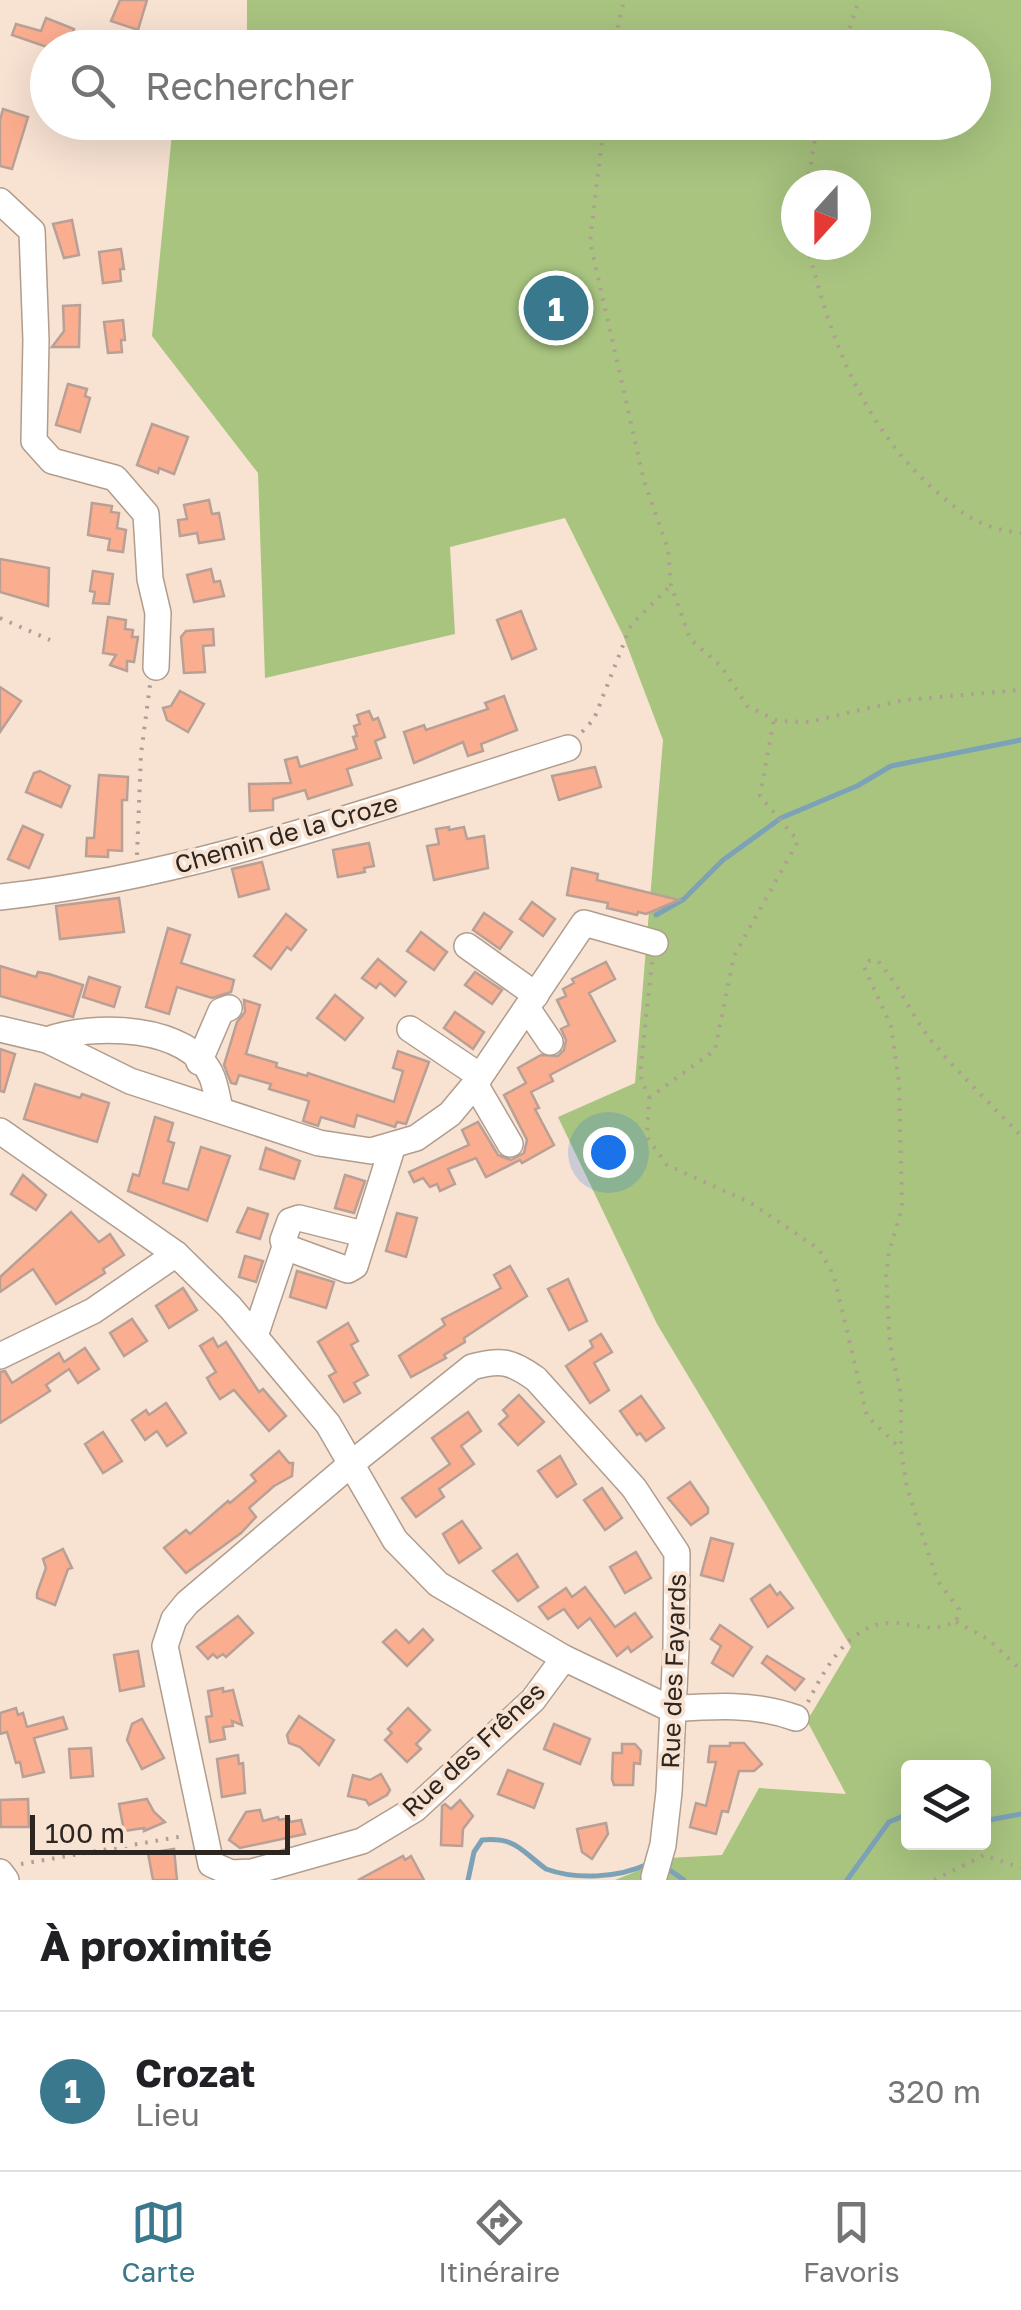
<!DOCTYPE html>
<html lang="fr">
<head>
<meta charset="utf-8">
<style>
	:root { --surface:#fff; --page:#f6f6f6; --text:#202124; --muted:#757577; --line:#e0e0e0; --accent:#39788d }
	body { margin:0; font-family:"Golos Text",sans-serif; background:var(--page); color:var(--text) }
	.controls { position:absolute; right:30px; bottom:30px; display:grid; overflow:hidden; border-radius:10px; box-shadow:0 10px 40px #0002 }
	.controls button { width:90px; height:90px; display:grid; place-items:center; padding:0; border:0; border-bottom:2px solid var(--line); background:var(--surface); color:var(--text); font:50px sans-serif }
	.compass { position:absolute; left:781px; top:170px; width:90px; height:90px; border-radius:50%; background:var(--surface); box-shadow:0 10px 40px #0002; rotate:201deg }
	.scale { position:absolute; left:30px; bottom:25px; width:260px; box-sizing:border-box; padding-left:10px; border:5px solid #2d251f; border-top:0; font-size:28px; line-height:35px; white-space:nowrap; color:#2d251f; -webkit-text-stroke:8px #f8e2d2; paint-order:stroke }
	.you { position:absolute; left:608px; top:1152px; width:35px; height:35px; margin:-25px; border:8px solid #fff; border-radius:50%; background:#1a73e8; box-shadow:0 0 0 15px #1a73e833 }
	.badge { display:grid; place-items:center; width:65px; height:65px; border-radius:50%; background:var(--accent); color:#fff; font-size:32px; font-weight:700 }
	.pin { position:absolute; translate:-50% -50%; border:5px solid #fff; box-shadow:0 2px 10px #0006 }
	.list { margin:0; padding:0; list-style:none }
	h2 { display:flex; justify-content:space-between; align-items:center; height:130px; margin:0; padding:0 40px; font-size:42px }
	h2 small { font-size:32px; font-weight:400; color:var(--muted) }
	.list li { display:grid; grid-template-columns:65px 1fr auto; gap:30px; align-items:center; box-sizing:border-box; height:160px; padding:0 40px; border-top:2px solid var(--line) }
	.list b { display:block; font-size:38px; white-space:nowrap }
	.list p { margin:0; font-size:32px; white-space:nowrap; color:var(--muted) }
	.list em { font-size:32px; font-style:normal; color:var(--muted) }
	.icon { flex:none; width:55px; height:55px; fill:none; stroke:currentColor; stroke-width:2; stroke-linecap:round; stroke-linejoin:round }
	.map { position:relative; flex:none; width:1021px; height:1880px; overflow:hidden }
	.search { position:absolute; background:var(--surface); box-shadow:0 10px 40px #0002; left:30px; right:30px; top:30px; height:110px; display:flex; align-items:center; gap:25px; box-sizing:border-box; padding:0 35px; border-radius:55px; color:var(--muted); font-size:38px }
	.sheet { height:290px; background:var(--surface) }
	nav { display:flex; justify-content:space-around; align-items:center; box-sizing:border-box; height:140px; border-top:2px solid var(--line); background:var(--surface); font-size:28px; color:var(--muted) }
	nav a { display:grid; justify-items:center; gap:5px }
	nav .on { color:var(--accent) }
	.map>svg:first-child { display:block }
	.green { fill:#a8c47f; fill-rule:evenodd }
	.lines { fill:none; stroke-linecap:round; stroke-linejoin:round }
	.stream { stroke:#7ca2b8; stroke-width:5 }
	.building { fill:#fbad8f; stroke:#b8a096; stroke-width:2.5 }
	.minor-casing { stroke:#b19d8e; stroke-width:28 }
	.path { stroke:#af9e91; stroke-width:4; stroke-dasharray:2.5 8; stroke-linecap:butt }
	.minor { stroke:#fff; stroke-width:25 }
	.labels { text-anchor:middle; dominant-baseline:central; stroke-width:8; stroke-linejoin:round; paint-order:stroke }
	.street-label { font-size:25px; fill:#2d251f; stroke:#f8e2d2 }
</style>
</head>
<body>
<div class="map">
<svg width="1021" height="1880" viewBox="0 0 1021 1880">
	<rect width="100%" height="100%" fill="#f8e2d2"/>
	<!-- green -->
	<path class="green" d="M 247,0 L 1021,0 L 1021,1880 L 615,1880 L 669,1858 L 722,1855 L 759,1788 L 846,1794 L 807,1721 L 851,1647 L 657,1324 L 558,1117 L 635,1083 L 663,740 L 623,635 L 565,518 L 450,547 L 455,634 L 265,678 L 258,473 L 152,336 L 173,123 L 974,122 L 974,48 L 240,47 L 247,41 ZM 796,185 L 856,185 L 856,245 L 796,245 ZM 908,1768 L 984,1768 L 984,1842 L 908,1842 Z"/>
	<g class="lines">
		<!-- stream -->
		<g class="stream">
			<path d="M 656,915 L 684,899 L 723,860 L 781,818 L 857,786 L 891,766 L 1021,740"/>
			<path d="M 984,1821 L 1021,1814"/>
			<path d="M 668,1869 L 684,1880"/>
			<path d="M 468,1880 L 474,1852 L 482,1840 C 517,1837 521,1851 546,1869 C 576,1880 618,1878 648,1864"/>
			<path d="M 847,1880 L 889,1822 L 908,1814"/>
		</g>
	</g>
	<!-- building -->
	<g class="building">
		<path d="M 120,0 L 147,0 L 138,30 L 111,21 Z"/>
		<path d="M 46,18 L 74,29 L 68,48 L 50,48 L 12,35 L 16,24 L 41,31 Z"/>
		<path d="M 3,109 L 28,117 L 12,169 L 0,166 L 0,120 Z"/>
		<path d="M 72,220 L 79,255 L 64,258 L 53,224 Z"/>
		<path d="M 121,249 L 124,269 L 120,269 L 121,281 L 103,283 L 99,252 Z"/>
		<path d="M 566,292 L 570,306 L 565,307 L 568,318 L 551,322 L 545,297 Z"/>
		<path d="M 80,305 L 79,347 L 52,347 L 64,331 L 63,306 Z"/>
		<path d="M 123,320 L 125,340 L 121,340 L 122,352 L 108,353 L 104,322 Z"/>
		<path d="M 68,384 L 87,389 L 85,396 L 90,398 L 80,432 L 56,425 Z"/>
		<path d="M 152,424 L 188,437 L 174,474 L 159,468 L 158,473 L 137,465 Z"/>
		<path d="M 209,500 L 212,514 L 219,513 L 224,539 L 199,543 L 197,533 L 180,536 L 178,520 L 187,519 L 184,505 Z"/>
		<path d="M 92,503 L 112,506 L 111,512 L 119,513 L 117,528 L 126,530 L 123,552 L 108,550 L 110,539 L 88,535 Z"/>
		<path d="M 0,559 L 49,568 L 48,606 L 0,592 Z"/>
		<path d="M 211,569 L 214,582 L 220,581 L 224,596 L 194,602 L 187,575 Z"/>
		<path d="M 93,571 L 113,574 L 109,604 L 93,603 L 95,592 L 90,591 Z"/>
		<path d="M 521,611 L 536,649 L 512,659 L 497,620 Z"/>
		<path d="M 108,617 L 126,620 L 125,629 L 133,630 L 132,637 L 138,637 L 134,662 L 127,661 L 127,671 L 110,665 L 116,655 L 103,653 Z"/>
		<path d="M 213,629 L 214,645 L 203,646 L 205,672 L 184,673 L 181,637 L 186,631 Z"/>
		<path d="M 0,687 L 21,701 L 0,732 Z"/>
		<path d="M 180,691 L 204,704 L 188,732 L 167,720 L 163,708 L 171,706 Z"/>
		<path d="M 504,696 L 517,730 L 481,744 L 483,751 L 468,756 L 463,742 L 414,763 L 404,732 L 424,725 L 426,730 L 488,709 L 485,703 Z"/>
		<path d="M 369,711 L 373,720 L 378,718 L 385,737 L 375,741 L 381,758 L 347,769 L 352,785 L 308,799 L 305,790 L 273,799 L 273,810 L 250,811 L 249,784 L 291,783 L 285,760 L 297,757 L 300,767 L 357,749 L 353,737 L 357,736 L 354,726 L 360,724 L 357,715 Z"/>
		<path d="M 595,767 L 601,787 L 559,800 L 552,776 Z"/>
		<path d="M 40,771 L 70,786 L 61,807 L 26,792 L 34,773 Z"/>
		<path d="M 99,775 L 128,777 L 127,800 L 122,800 L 122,851 L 108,850 L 108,857 L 86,856 L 87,838 L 94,838 Z"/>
		<path d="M 23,826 L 43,835 L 29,868 L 8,859 Z"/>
		<path d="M 449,827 L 449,830 L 464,827 L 467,839 L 484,836 L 488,868 L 434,880 L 427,846 L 439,844 L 436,829 Z"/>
		<path d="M 369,843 L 374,866 L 364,868 L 365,872 L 338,877 L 333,850 Z"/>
		<path d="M 262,862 L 269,889 L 239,897 L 232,869 Z"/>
		<path d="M 572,868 L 598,874 L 597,880 L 679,900 L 646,914 L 638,912 L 637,915 L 607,908 L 608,903 L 567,895 Z"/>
		<path d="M 119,898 L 124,932 L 60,939 L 56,906 Z"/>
		<path d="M 532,902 L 555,919 L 543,936 L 520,919 Z"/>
		<path d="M 484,913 L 512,932 L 500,949 L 473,930 Z"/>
		<path d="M 286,914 L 306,930 L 291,950 L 287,947 L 271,969 L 254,956 Z"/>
		<path d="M 168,928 L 190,935 L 181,963 L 234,980 L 231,992 L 212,998 L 177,987 L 169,1014 L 146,1007 Z"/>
		<path d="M 421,932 L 447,952 L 434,970 L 407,951 Z"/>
		<path d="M 378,959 L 406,982 L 395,996 L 380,983 L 376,988 L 362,978 Z"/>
		<path d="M 606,962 L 615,979 L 589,993 L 615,1041 L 550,1075 L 553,1081 L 531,1092 L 539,1108 L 535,1109 L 554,1145 L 522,1163 L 520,1160 L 486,1177 L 476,1158 L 448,1169 L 455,1184 L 440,1191 L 437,1184 L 430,1187 L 423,1178 L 414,1182 L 409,1172 L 469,1145 L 462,1130 L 478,1122 L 498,1155 L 511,1160 L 524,1153 L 527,1140 L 504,1095 L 526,1083 L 518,1068 L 541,1055 L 558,1056 L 564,1050 L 566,1040 L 561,1029 L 569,1025 L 557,1000 L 566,996 L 563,989 L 574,983 L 572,979 Z"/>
		<path d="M 0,966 L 36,977 L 38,972 L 49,974 L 83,985 L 73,1017 L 0,996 Z"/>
		<path d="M 475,972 L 502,990 L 492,1004 L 465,985 Z"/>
		<path d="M 89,977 L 120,987 L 114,1007 L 83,997 Z"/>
		<path d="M 335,995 L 363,1018 L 345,1040 L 317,1018 Z"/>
		<path d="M 244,1000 L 260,1005 L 246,1054 L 277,1063 L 276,1067 L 307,1076 L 308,1073 L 394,1102 L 403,1071 L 393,1068 L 398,1051 L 429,1062 L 406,1124 L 397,1122 L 395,1127 L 357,1115 L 354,1127 L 321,1117 L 318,1126 L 303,1121 L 309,1101 L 269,1089 L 271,1084 L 239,1075 L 236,1084 L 231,1083 L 224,1065 L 237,1022 L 245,1012 Z"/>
		<path d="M 455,1012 L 484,1032 L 473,1049 L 444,1028 Z"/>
		<path d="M 0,1049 L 15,1054 L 4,1092 L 0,1091 Z"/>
		<path d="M 35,1084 L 80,1098 L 82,1094 L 109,1103 L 97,1142 L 24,1119 Z"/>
		<path d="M 155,1117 L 173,1123 L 168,1141 L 174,1143 L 163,1183 L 188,1190 L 201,1147 L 230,1156 L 207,1221 L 128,1191 L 133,1174 L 139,1176 Z"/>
		<path d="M 266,1148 L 300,1161 L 294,1179 L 260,1169 Z"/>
		<path d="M 23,1175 L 46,1195 L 36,1210 L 11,1194 Z"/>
		<path d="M 345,1175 L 365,1181 L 354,1213 L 335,1208 Z"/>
		<path d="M 248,1208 L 268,1214 L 260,1239 L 237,1232 Z"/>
		<path d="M 71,1212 L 99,1242 L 110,1234 L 124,1255 L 103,1269 L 105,1273 L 56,1304 L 33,1269 L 0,1292 L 0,1277 Z"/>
		<path d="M 397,1213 L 417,1218 L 406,1257 L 386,1251 Z"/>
		<path d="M 245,1256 L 263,1261 L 256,1282 L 239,1277 Z"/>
		<path d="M 510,1266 L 527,1296 L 464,1338 L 465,1342 L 444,1355 L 446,1358 L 411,1377 L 399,1356 L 445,1325 L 442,1319 L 501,1288 L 494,1275 Z"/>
		<path d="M 297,1271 L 334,1282 L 326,1308 L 290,1297 Z"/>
		<path d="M 568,1279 L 587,1321 L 569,1330 L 548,1289 Z"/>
		<path d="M 183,1288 L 197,1310 L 169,1328 L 156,1306 Z"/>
		<path d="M 132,1319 L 147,1341 L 124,1356 L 110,1333 Z"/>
		<path d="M 348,1323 L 358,1341 L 351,1345 L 368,1375 L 354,1383 L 360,1393 L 344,1402 L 329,1376 L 336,1372 L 318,1342 Z"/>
		<path d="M 601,1334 L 612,1352 L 594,1363 L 609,1390 L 590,1403 L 566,1366 L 593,1347 L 590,1341 Z"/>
		<path d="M 213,1338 L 218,1347 L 226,1342 L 259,1392 L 263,1389 L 286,1416 L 269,1431 L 234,1390 L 220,1399 L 212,1387 L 207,1378 L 216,1372 L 200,1346 Z"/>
		<path d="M 85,1348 L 99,1369 L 78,1383 L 69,1369 L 46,1385 L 50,1391 L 0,1423 L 0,1372 L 5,1371 L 12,1383 L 59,1353 L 64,1362 Z"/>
		<path d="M 519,1395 L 544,1422 L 518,1445 L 499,1424 L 508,1416 L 503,1410 Z"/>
		<path d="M 641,1396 L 664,1428 L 646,1441 L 640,1433 L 637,1435 L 620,1411 Z"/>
		<path d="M 166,1403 L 186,1433 L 167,1446 L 157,1431 L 145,1440 L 132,1420 L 146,1410 L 149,1415 Z"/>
		<path d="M 468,1412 L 481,1431 L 461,1446 L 474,1464 L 439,1489 L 444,1497 L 416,1517 L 402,1498 L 450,1464 L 432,1438 Z"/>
		<path d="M 103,1432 L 122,1461 L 103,1473 L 85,1444 Z"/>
		<path d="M 279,1451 L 289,1463 L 293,1463 L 292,1476 L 274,1486 L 249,1508 L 256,1517 L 241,1533 L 186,1573 L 164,1548 L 186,1530 L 190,1534 L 228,1501 L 230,1503 L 256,1481 L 251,1475 Z"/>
		<path d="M 560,1456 L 576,1484 L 557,1497 L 538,1471 Z"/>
		<path d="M 690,1482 L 708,1508 L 708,1513 L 691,1525 L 668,1498 Z"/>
		<path d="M 602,1488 L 622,1518 L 605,1530 L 584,1500 Z"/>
		<path d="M 462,1521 L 481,1548 L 459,1563 L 443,1534 Z"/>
		<path d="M 711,1538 L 733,1544 L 723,1581 L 701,1575 Z"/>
		<path d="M 63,1549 L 72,1568 L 68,1569 L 55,1605 L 37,1598 L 37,1593 L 46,1568 L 43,1559 Z"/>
		<path d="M 636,1552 L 651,1578 L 625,1593 L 610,1567 Z"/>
		<path d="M 517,1554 L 538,1587 L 518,1601 L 493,1571 Z"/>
		<path d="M 770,1585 L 777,1595 L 780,1592 L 793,1608 L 768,1627 L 751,1599 Z"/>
		<path d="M 585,1587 L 615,1627 L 635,1613 L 652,1637 L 631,1652 L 628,1647 L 617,1656 L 590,1618 L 578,1628 L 564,1609 L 548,1619 L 539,1607 L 566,1588 L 572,1597 Z"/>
		<path d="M 238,1616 L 253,1633 L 226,1657 L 223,1654 L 217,1658 L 213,1654 L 208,1659 L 197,1647 Z"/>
		<path d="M 720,1625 L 752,1647 L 733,1676 L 712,1663 L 721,1646 L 711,1639 Z"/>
		<path d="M 423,1629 L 433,1640 L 407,1666 L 383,1642 L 396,1630 L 409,1643 Z"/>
		<path d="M 138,1651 L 144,1686 L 120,1691 L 114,1655 Z"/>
		<path d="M 767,1656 L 804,1679 L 795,1690 L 762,1663 Z"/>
		<path d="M 223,1688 L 223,1692 L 233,1690 L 242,1725 L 232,1721 L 233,1726 L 223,1727 L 225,1739 L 210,1742 L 206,1717 L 212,1716 L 208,1691 Z"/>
		<path d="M 16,1708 L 18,1715 L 23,1713 L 27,1727 L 63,1717 L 67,1729 L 34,1738 L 44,1772 L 23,1777 L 20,1762 L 16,1763 L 7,1732 L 0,1734 L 0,1713 Z"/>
		<path d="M 408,1708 L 430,1730 L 416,1744 L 421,1749 L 407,1762 L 385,1740 L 392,1733 L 388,1729 Z"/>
		<path d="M 299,1716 L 334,1740 L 319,1765 L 300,1747 L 289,1743 L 287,1735 Z"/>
		<path d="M 142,1719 L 164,1758 L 142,1769 L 127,1740 L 132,1724 Z"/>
		<path d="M 554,1724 L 590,1739 L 580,1764 L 544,1749 Z"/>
		<path d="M 730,1743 L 744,1743 L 762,1764 L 754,1771 L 739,1771 L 728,1812 L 722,1811 L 716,1834 L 690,1827 L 696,1803 L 706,1806 L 716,1762 L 708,1762 L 710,1746 L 730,1746 Z"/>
		<path d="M 622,1744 L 635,1744 L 641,1751 L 640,1764 L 634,1763 L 633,1785 L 614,1785 L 612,1779 L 613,1753 L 622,1753 Z"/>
		<path d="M 91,1748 L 93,1776 L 71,1778 L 69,1749 Z"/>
		<path d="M 238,1755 L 239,1764 L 243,1763 L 245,1793 L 222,1797 L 217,1759 Z"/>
		<path d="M 508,1770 L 543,1784 L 534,1808 L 498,1794 Z"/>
		<path d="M 381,1774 L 390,1790 L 387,1795 L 369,1805 L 366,1800 L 348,1796 L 353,1775 L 370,1780 Z"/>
		<path d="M 28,1799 L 29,1827 L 1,1827 L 0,1800 Z"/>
		<path d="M 147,1799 L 154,1812 L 165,1822 L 144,1831 L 144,1828 L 124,1831 L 119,1804 Z"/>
		<path d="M 460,1800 L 473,1816 L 463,1829 L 462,1846 L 441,1845 L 442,1806 L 445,1804 L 451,1809 Z"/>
		<path d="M 260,1810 L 263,1821 L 278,1817 L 279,1820 L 289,1818 L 290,1822 L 301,1820 L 305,1834 L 240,1848 L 229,1840 L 246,1812 Z"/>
		<path d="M 606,1823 L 608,1834 L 592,1859 L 582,1852 L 577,1829 Z"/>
		<path d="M 174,1849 L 177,1880 L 153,1880 L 148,1853 Z"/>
		<path d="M 403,1856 L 405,1860 L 411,1856 L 424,1880 L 358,1880 Z"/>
	</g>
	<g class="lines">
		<defs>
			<g id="minor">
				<path d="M 0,201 L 32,231 L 36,340 L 34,441 L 52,461 L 115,478 L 146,514 L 150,579 L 158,613 L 156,667"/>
				<path d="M 0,897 C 196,876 381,806 568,748"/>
				<path d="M 467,946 L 536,995"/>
				<path d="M 527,1008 L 550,1042"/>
				<path d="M 0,1029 L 47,1040 L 130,1081 L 319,1143 L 371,1151 L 416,1138 L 450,1114 L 475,1084 L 584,923 L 655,943"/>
				<path d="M 410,1029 L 480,1076"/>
				<path d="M 47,1040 C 92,1023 190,1024 212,1077 C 216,1087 217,1098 220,1108"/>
				<path d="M 199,1062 L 221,1011 L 229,1008"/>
				<path d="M 475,1084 L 510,1144"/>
				<path d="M 0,1131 L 176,1254 L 230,1307 L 328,1424 L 395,1540 L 438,1584 L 564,1658 L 671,1709"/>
				<path d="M 285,1247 L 348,1270 L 355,1266 L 393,1145"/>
				<path d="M 255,1336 L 285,1247 L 283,1240 L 290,1221 L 299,1218 L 355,1232 L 362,1237"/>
				<path d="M 0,1356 L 93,1311 L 176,1254"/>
				<path d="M 564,1658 L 533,1700 L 415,1809 L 362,1841 L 252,1872 L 231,1873 L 211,1864 L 165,1646 L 174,1619 L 187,1603 L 351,1464 L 472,1367 C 501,1359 511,1361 536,1379 L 634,1488 L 677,1553 L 676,1648 L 669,1792 L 663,1845 L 654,1877"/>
				<path d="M 671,1709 C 714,1706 755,1703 796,1718"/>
				<path d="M 0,1872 L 6,1880"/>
			</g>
		</defs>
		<!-- minor casing -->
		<use href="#minor" class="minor-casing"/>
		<!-- path -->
		<g class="path">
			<path d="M 613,48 L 624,0"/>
			<path d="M 843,48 L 859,0"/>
			<path d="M 604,122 L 590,242 L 644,481 L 668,549 L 671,585 L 690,639 L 721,666 L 747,706 L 778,721 L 809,722 L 904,700 L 1021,690"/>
			<path d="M 807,185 L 818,122"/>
			<path d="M 807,245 C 831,341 863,428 939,494 C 966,517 984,529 1021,533"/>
			<path d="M 0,618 L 50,640"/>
			<path d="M 582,732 L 594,719 L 631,625 L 671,585"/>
			<path d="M 137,855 L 141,754 L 150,685"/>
			<path d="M 652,962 L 640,1075 L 649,1098 L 647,1137 L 667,1165 L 751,1203 L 819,1249 L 834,1276 L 867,1416 L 900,1448"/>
			<path d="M 649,1098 L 715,1050 L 734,956 L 798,841 L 760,796 L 774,719"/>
			<path d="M 956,1622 L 988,1639 L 1021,1670"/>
			<path d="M 808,1702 C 824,1670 850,1622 892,1623 C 922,1623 922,1634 956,1622 L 959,1609 L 937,1580 L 907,1488 L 901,1449 L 901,1395 L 890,1345 L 886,1275 L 889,1252 L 902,1208 L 899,1083 L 891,1026 L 864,967 L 869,961 L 878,961 C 899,985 911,1014 930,1039 C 958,1073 991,1104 1021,1136"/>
			<path d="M 21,1864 L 184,1836"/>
			<path d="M 934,1880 L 984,1855 L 1021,1868"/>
		</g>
		<!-- minor -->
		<use href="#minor" class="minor"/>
	</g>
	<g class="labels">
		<!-- street labels -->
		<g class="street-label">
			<text transform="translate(286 833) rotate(-16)">Chemin de la Croze</text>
			<text transform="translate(673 1671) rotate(-88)">Rue des Fayards</text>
			<text transform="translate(473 1749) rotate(-43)">Rue des Frênes</text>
		</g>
	</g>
</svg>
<div class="controls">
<button><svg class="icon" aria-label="layers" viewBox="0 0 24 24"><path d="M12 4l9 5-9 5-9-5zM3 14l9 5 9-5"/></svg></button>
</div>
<svg class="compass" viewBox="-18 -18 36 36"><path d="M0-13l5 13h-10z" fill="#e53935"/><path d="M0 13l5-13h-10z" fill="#757577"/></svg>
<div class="scale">100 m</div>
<div class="you"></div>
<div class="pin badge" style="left:556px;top:308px">1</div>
<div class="search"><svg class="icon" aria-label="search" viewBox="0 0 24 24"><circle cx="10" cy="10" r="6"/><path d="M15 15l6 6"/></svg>Rechercher</div>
</div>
<section class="sheet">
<h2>À proximité<small></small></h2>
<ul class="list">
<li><span class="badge">1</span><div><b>Crozat</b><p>Lieu</p></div><em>320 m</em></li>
</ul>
</section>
<nav>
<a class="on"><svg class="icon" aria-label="map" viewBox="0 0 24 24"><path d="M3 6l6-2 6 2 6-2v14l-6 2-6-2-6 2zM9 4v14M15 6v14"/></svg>Carte</a>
<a><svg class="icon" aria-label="directions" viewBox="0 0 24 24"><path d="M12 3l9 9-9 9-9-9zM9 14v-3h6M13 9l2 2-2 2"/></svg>Itinéraire</a>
<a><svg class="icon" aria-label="saved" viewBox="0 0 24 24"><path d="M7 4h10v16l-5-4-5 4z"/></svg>Favoris</a>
</nav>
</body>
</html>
